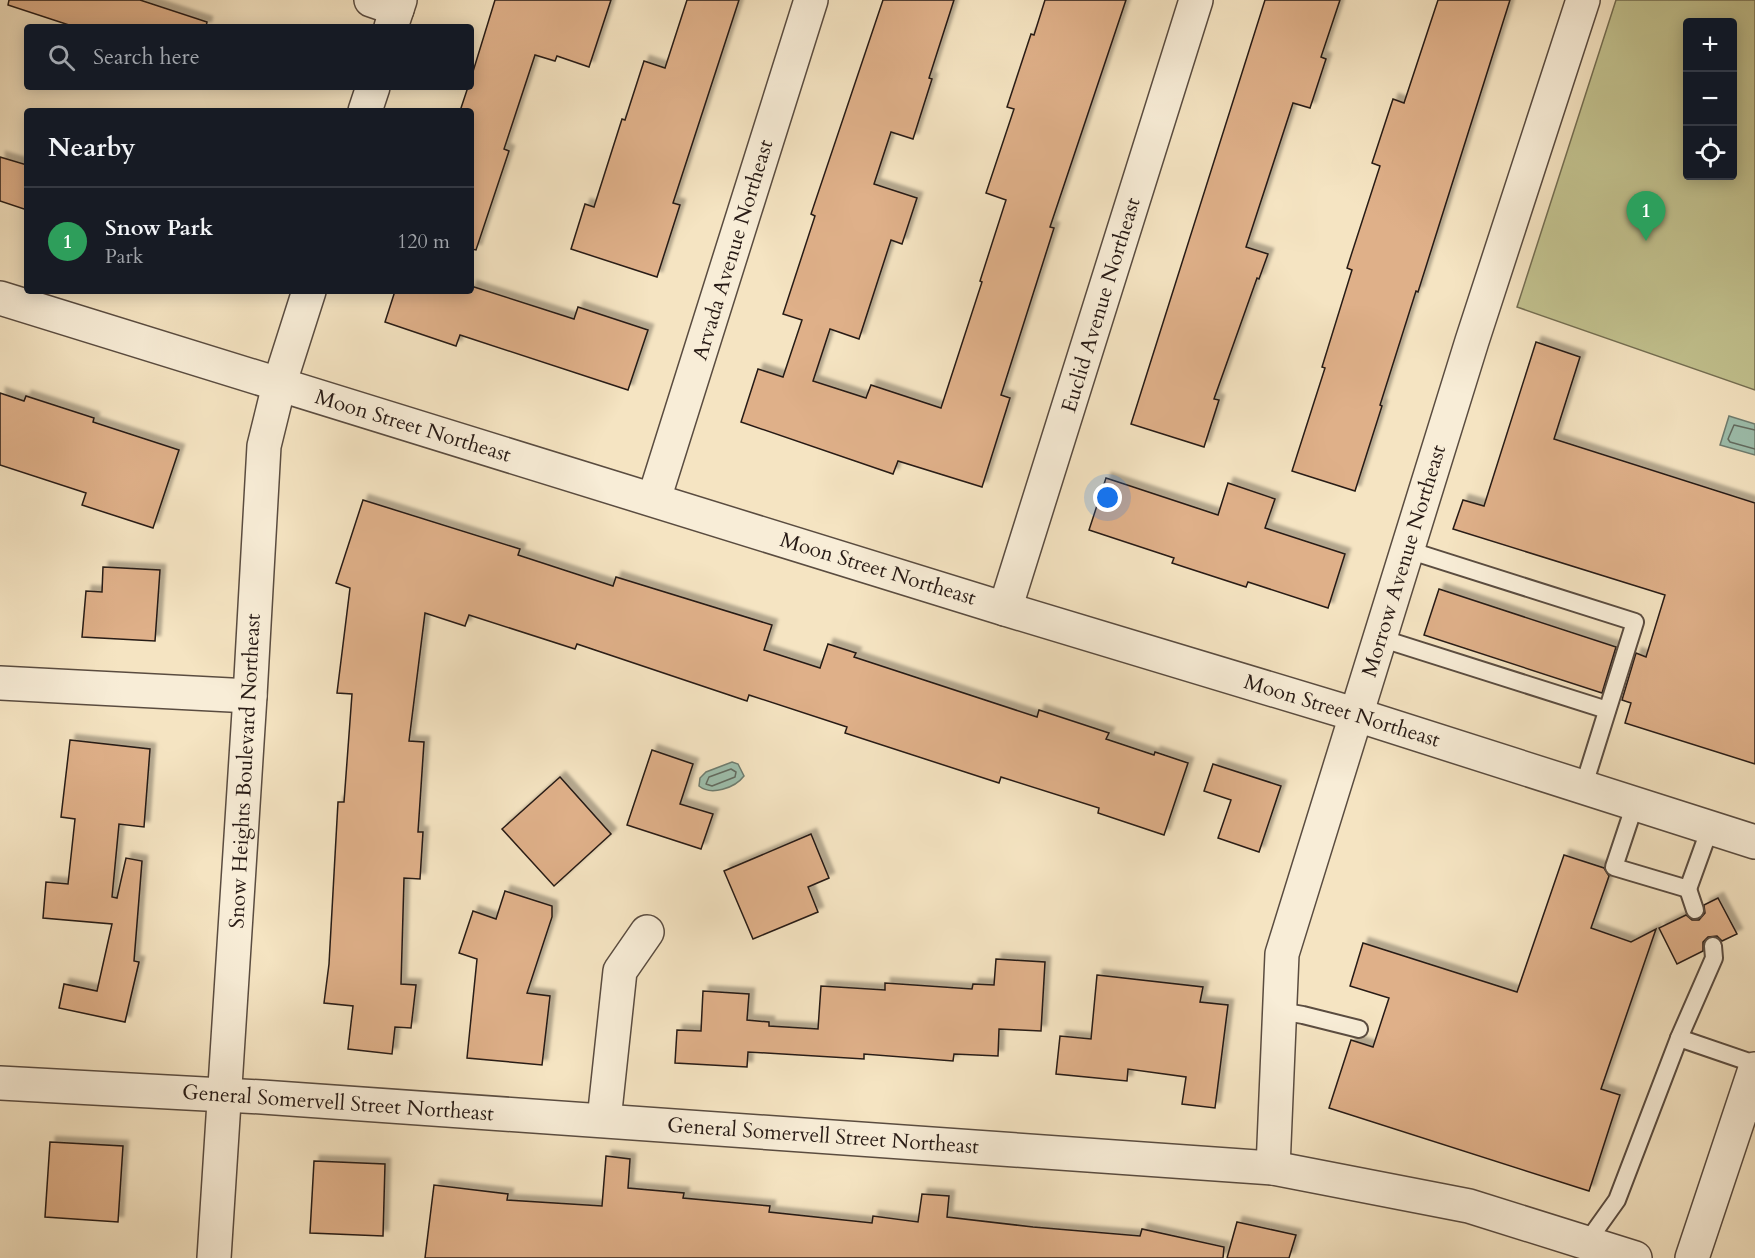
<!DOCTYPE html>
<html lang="en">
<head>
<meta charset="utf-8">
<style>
	:root { --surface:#171b24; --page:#242831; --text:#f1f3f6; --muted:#9ea1a6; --line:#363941; --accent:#2563eb }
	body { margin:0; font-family:Cardo,serif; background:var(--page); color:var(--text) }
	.controls { position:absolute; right:18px; top:18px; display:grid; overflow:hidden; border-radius:6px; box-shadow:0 3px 15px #0003 }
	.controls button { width:54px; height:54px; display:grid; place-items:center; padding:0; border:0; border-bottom:2px solid var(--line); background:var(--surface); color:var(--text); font:30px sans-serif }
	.you { position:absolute; left:1108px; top:498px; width:21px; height:21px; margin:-15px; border:4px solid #fff; border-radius:50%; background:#1a73e8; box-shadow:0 0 0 9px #1a73e833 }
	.badge { display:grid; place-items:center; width:39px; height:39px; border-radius:50%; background:var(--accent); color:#fff; font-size:20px; font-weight:700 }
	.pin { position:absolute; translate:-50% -50px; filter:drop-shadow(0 2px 3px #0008) }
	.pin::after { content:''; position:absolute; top:32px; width:21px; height:18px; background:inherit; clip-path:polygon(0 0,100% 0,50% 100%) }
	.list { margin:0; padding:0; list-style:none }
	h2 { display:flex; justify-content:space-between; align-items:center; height:78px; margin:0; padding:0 24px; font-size:26px }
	h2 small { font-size:20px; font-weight:400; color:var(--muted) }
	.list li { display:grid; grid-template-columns:39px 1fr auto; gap:18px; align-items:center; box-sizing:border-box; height:108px; padding:0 24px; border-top:2px solid var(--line) }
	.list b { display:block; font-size:22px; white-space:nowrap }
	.list p { margin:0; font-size:20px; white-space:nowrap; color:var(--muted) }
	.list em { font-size:20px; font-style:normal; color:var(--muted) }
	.icon { flex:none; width:33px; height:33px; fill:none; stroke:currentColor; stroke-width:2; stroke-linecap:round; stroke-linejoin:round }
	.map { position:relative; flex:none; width:1755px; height:1258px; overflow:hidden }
	.search { position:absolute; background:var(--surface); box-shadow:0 3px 15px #0003; left:24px; top:24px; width:450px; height:66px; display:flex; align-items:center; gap:15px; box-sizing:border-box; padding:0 21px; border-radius:6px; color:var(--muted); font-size:22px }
	.panel { position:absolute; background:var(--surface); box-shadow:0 3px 15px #0003; left:24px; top:108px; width:450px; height:186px; border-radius:6px }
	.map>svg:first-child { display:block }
	.green { fill:#c2c28f; stroke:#746e52; stroke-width:1.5; fill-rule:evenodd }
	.water { fill:#9dbfad; stroke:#6e7d70; stroke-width:1.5 }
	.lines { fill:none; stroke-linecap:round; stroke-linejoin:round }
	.shore { stroke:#626c61; stroke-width:1.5 }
	.building { fill:#dfb089; stroke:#271a15; stroke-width:1.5; filter:url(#shadow) }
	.service-casing { stroke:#5a4c40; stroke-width:20 }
	.minor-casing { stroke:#5a4c40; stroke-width:36 }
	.tertiary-casing { stroke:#5a4c40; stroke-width:36 }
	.service { stroke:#f8edd7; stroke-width:16 }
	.minor { stroke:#f8edd7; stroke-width:33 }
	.tertiary { stroke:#f8edd7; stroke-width:33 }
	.labels { text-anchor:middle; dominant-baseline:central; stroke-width:4.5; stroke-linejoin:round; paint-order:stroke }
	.street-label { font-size:21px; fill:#271a15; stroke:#f8edd7 }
</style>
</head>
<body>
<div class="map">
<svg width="1755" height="1258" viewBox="0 0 1755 1258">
	<defs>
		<filter id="shadow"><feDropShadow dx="5.5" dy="-5.5" stdDeviation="1.5" flood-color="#0004"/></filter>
	</defs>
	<rect width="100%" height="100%" fill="#f5e4c2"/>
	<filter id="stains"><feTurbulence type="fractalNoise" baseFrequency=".00333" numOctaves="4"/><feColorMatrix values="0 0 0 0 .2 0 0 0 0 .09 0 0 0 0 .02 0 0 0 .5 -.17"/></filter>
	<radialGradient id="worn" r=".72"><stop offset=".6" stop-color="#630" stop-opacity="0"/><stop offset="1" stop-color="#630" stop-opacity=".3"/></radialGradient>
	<!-- green -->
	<path class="green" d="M 1616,0 L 1755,0 L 1755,390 L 1517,307 ZM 1688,22 L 1732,22 L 1732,176 L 1688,176 Z"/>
	<!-- water -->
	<g class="water">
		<path d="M 1729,416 L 1755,424 L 1755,455 L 1720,445 Z"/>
		<path d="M 732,762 L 738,764 L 744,776 C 735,788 711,796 699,786 L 700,778 L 706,772 Z"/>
	</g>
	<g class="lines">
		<!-- shore -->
		<g class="shore">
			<path d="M 1755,430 L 1734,425 L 1728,439 L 1730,442 L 1755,449"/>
			<path d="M 731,769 L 736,772 L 735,777 L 712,786 L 706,784 L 709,777 Z"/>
		</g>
	</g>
	<!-- building -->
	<g class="building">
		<path d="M 9,0 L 140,0 L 207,22 L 206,27 L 75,27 L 8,5 Z"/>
		<path d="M 495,0 L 611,0 L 589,67 L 557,56 L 555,61 L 535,55 L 504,149 L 509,151 L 476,250 L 471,249 L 471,111 L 460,111 L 468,87 L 471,87 L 471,78 Z"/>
		<path d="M 687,0 L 739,0 L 673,203 L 680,205 L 657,277 L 571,249 L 585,204 L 594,207 L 622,119 L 625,120 L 644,61 L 665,68 Z"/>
		<path d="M 883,0 L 954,0 L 929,78 L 932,79 L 913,139 L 891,132 L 874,184 L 917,198 L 902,244 L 891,240 L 859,339 L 830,329 L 813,381 L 866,398 L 871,385 L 941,408 L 982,282 L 980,281 L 1006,200 L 986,193 L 1014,109 L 1007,107 L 1031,34 L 1034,35 L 1045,0 L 1126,0 L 1050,227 L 1054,228 L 1001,395 L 1010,398 L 982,487 L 898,461 L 893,474 L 741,422 L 758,369 L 783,377 L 802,320 L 783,314 L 815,216 L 811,214 Z"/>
		<path d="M 1265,0 L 1340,0 L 1321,57 L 1326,59 L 1310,108 L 1293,103 L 1246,247 L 1268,254 L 1259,279 L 1257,278 L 1214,399 L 1219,400 L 1204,447 L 1131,424 Z"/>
		<path d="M 1438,0 L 1510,0 L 1418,292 L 1416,291 L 1380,405 L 1382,406 L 1355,491 L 1292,471 L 1325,368 L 1322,367 L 1352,270 L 1347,268 L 1380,166 L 1372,163 L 1393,99 L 1404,103 Z"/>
		<path d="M 0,157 L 27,165 L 27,210 L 0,201 Z"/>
		<path d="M 471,286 L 574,319 L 578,307 L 648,330 L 628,390 L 460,335 L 456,346 L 385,322 L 395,291 L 471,291 Z"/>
		<path d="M 1536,342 L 1580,357 L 1554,439 L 1755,503 L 1755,764 L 1625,723 L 1631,703 L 1622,700 L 1636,653 L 1646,657 L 1665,595 L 1453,529 L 1463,500 L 1484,506 Z"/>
		<path d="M 0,393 L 24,401 L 26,396 L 94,418 L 93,422 L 179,450 L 153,528 L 82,505 L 86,493 L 0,465 Z"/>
		<path d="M 1106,478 L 1218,515 L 1228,483 L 1275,499 L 1265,528 L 1345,554 L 1328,608 L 1248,582 L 1246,587 L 1172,563 L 1174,558 L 1089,530 Z"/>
		<path d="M 363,500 L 520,549 L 518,555 L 613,586 L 616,577 L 772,625 L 764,650 L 820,668 L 828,644 L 856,653 L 854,657 L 1037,717 L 1039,710 L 1109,733 L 1106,739 L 1154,755 L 1155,752 L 1188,763 L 1164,835 L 1098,813 L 1099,808 L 1001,777 L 999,783 L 845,733 L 847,727 L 749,695 L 747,701 L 577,644 L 575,649 L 469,615 L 465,626 L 425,613 L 409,741 L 424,742 L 418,832 L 423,832 L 420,879 L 404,878 L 401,984 L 416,985 L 411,1028 L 395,1027 L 392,1054 L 348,1049 L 353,1006 L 324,1003 L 329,964 L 338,802 L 344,802 L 352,694 L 337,693 L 350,588 L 336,583 Z"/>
		<path d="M 103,567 L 160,570 L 155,641 L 82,637 L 86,591 L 102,592 Z"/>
		<path d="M 1439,589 L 1616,647 L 1602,693 L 1424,635 Z"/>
		<path d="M 70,740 L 150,749 L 144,827 L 119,824 L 112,897 L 117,898 L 126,858 L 142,861 L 134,961 L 139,962 L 125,1022 L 59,1008 L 64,984 L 97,991 L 112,924 L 43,918 L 46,882 L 68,884 L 75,819 L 61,817 Z"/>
		<path d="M 652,750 L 693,764 L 680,804 L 713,814 L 701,849 L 627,825 Z"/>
		<path d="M 1213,764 L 1281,786 L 1259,852 L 1218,838 L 1231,800 L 1204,791 Z"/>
		<path d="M 560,777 L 611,834 L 554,886 L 502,829 Z"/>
		<path d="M 811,834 L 829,878 L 808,887 L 818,912 L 753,939 L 724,871 Z"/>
		<path d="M 1564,855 L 1604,868 L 1609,876 L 1591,928 L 1631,942 L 1656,929 L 1601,1089 L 1620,1095 L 1589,1191 L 1329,1108 L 1351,1040 L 1373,1047 L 1389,998 L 1350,986 L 1363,943 L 1517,992 Z"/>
		<path d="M 505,891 L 552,906 L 552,917 L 527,993 L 550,996 L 542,1065 L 467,1058 L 477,959 L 459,953 L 473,911 L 496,919 Z"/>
		<path d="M 1718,898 L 1737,934 L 1722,941 L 1717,936 L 1708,937 L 1703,942 L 1703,951 L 1677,964 L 1659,928 L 1686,915 L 1692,920 L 1699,920 L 1705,913 L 1704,905 Z"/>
		<path d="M 996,959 L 1045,962 L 1041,1031 L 999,1029 L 998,1056 L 954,1054 L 953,1061 L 864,1054 L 864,1059 L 748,1052 L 747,1067 L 675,1063 L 677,1030 L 701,1031 L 703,991 L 749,994 L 747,1020 L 769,1022 L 769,1026 L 818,1029 L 821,986 L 885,990 L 885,983 L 972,989 L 973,984 L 994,985 Z"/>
		<path d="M 1097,975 L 1203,987 L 1200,1002 L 1228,1005 L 1215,1108 L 1182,1104 L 1186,1077 L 1128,1069 L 1127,1081 L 1056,1074 L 1060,1036 L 1091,1039 Z"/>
		<path d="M 50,1142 L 123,1146 L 118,1222 L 45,1217 Z"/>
		<path d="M 606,1156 L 630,1159 L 628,1188 L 684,1193 L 683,1198 L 770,1206 L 769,1212 L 872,1223 L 873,1216 L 918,1222 L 922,1194 L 949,1196 L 947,1217 L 1033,1227 L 1140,1236 L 1142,1229 L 1224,1247 L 1223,1258 L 425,1258 L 434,1185 L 508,1194 L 507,1200 L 602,1206 Z"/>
		<path d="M 314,1161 L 385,1164 L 383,1236 L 310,1233 Z"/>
		<path d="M 1237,1222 L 1296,1235 L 1289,1258 L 1227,1258 Z"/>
	</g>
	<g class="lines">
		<defs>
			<g id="service">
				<path d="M 1408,550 L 1635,622 L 1583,788"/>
				<path d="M 1380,638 L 1607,710"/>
				<path d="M 1635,804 L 1614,867 L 1688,889 L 1710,828"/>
				<path d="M 1688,889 L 1695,910"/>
				<path d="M 1280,1011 L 1303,1015 L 1359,1029"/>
				<path d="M 1679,1038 L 1755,1064"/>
				<path d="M 1587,1242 L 1617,1200 L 1679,1038 L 1714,958 L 1713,946"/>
			</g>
			<g id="minor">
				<path d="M 371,0 L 397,9"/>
				<path d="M 654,499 L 811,0"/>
				<path d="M 1005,609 L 1196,0"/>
				<path d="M 0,683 L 250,696"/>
				<path d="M 0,1083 L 262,1097 L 1273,1168 L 1469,1206 L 1635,1258"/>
				<path d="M 604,1120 L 620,971 L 647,932"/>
				<path d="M 1273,1168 L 1282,954 L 1472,341 L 1583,0"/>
			</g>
			<g id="tertiary">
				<path d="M 391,27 L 400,0"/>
				<path d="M 365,111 L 373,87"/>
				<path d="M 0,298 L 1005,609 L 1357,715 L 1755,842"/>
				<path d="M 214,1258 L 250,696 L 264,446 L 279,385 L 309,291"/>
				<path d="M 1692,1258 L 1755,1069"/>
			</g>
		</defs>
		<!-- service casing -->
		<use href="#service" class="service-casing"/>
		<!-- minor casing -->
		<use href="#minor" class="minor-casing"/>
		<!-- tertiary casing -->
		<use href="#tertiary" class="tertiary-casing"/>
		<!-- service -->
		<use href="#service" class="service"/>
		<!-- minor -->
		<use href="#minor" class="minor"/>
		<!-- tertiary -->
		<use href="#tertiary" class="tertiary"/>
	</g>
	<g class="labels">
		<!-- street labels -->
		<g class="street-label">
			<text transform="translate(733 250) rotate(-73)">Arvada Avenue Northeast</text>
			<text transform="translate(1101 305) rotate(-73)">Euclid Avenue Northeast</text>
			<text transform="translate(413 426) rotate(17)">Moon Street Northeast</text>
			<text transform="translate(1404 561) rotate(-73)">Morrow Avenue Northeast</text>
			<text transform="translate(878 569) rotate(17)">Moon Street Northeast</text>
			<text transform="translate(1342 711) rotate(17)">Moon Street Northeast</text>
			<text transform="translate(245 771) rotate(-87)">Snow Heights Boulevard Northeast</text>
			<text transform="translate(338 1103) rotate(4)">General Somervell Street Northeast</text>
			<text transform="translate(823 1136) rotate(4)">General Somervell Street Northeast</text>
		</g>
	</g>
	<rect width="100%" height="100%" filter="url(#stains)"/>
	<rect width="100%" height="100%" fill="url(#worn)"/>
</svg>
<div class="controls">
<button>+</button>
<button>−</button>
<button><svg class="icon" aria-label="locate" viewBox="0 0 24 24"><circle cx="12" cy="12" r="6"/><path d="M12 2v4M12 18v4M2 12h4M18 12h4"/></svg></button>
</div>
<div class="you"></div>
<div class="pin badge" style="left:1646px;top:241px;background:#2e9e5b">1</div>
<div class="search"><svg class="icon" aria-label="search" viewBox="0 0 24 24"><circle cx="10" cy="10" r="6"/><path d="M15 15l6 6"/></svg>Search here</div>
<section class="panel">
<h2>Nearby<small></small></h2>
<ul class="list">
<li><span class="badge" style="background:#2e9e5b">1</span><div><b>Snow Park</b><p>Park</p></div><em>120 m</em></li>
</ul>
</section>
</div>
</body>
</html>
